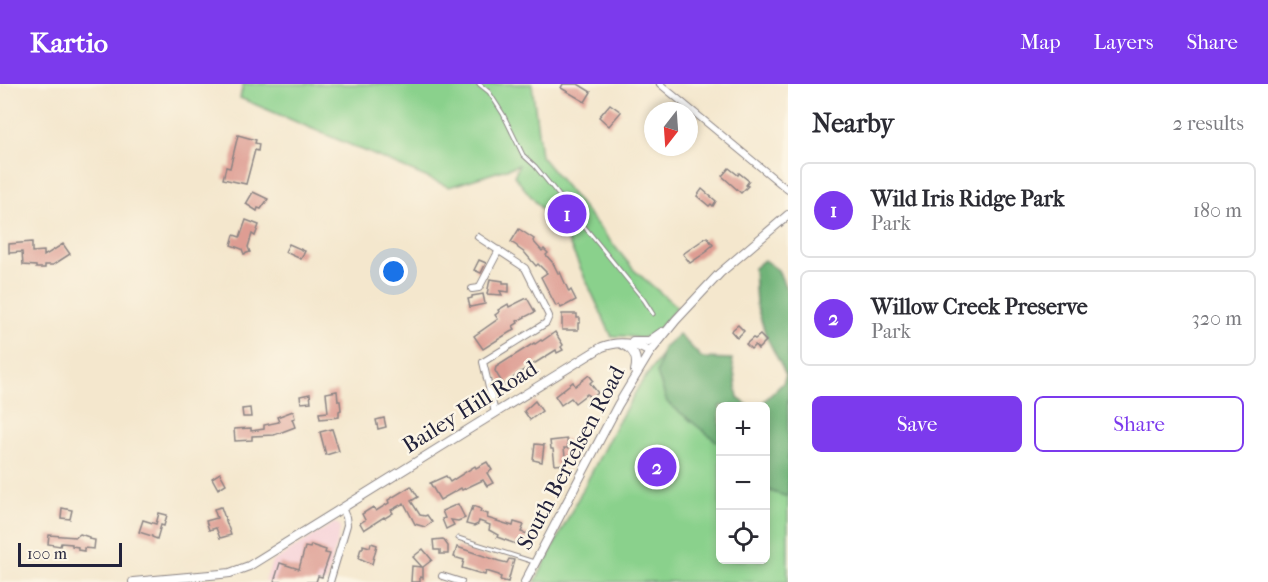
<!DOCTYPE html>
<html lang="en">
<head>
<meta charset="utf-8">
<style>
	:root { --surface:#fff; --page:#f2f2f3; --text:#2b2b33; --muted:#7c7c81; --line:#e1e1e2; --accent:#7c3aed }
	body { margin:0; font-family:"IM FELL French Canon",serif; background:var(--page); color:var(--text) }
	.controls { position:absolute; right:18px; bottom:18px; display:grid; overflow:hidden; border-radius:9px; box-shadow:0 3px 9px #0003 }
	.controls button { width:54px; height:54px; display:grid; place-items:center; padding:0; border:0; border-bottom:2px solid var(--line); background:var(--surface); color:var(--text); font:30px sans-serif }
	.compass { position:absolute; left:644px; top:18px; width:54px; height:54px; border-radius:50%; background:var(--surface); box-shadow:0 3px 9px #0003; rotate:197deg }
	.scale { position:absolute; left:18px; bottom:15px; width:104px; box-sizing:border-box; padding-left:6px; border:3px solid #22223b; border-top:0; font-size:16px; line-height:21px; white-space:nowrap; color:#22223b; -webkit-text-stroke:4px #fcf5e5; paint-order:stroke }
	.you { position:absolute; left:394px; top:188px; width:21px; height:21px; margin:-15px; border:4px solid #fff; border-radius:50%; background:#1a73e8; box-shadow:0 0 0 9px #1a73e833 }
	.badge { display:grid; place-items:center; width:39px; height:39px; border-radius:50%; background:var(--accent); color:#fff; font-size:20px; font-weight:700 }
	.pin { position:absolute; translate:-50% -50%; border:3px solid #fff; box-shadow:0 2px 6px #0006 }
	.list { margin:0; padding:0; list-style:none }
	h2 { display:flex; justify-content:space-between; align-items:center; height:78px; margin:0; padding:0 24px; font-size:26px }
	h2 small { font-size:20px; font-weight:400; color:var(--muted) }
	.list li { display:grid; grid-template-columns:39px 1fr auto; gap:18px; align-items:center; box-sizing:border-box; height:96px; margin:0 12px 12px; padding:0 12px; border:2px solid var(--line); border-radius:9px }
	.list b { display:block; font-size:22px; white-space:nowrap }
	.list p { margin:0; font-size:20px; white-space:nowrap; color:var(--muted) }
	.list em { font-size:20px; font-style:normal; color:var(--muted) }
	.actions { display:flex; gap:12px; padding:18px 24px }
	.actions a { flex:1; padding:14px 0; border:2px solid var(--accent); border-radius:9px; text-align:center; font-size:21px; color:var(--accent) }
	.actions .main { background:var(--accent); color:#fff }
	.icon { flex:none; width:33px; height:33px; fill:none; stroke:currentColor; stroke-width:2; stroke-linecap:round; stroke-linejoin:round }
	.map { position:relative; flex:none; width:788px; height:498px; overflow:hidden }
	header { display:flex; align-items:center; gap:36px; box-sizing:border-box; height:84px; padding:0 30px; background:var(--accent); color:#fff }
	header strong { font-size:28px }
	nav { display:flex; gap:33px; margin-inline-start:auto; font-size:21px }
	main { display:flex }
	aside { flex:1; background:var(--surface) }
	.map>svg:first-child { display:block }
	.built { fill:#f6cfd8 }
	.green { fill:#8ad18c; stroke:#567a64; stroke-width:1.5 }
	.forest { fill:#6fb378; stroke:#486a5a; stroke-width:1.5 }
	.building { fill:#de9d93 }
	.lines { fill:none; stroke-linecap:round; stroke-linejoin:round }
	.service-casing { stroke:#8b8484; stroke-width:5 }
	.minor-casing { stroke:#8b8484; stroke-width:8 }
	.secondary-casing { stroke:#8b8484; stroke-width:10 }
	.service { stroke:#fff; stroke-width:3 }
	.minor { stroke:#fff; stroke-width:6 }
	.secondary { stroke:#fff; stroke-width:8 }
	.labels { text-anchor:middle; dominant-baseline:central; stroke-width:5; stroke-linejoin:round; paint-order:stroke }
	.street-label { font-size:22px; fill:#22223b; stroke:#fcf5e5 }
</style>
</head>
<body>
<header>
<strong>Kartio</strong>
<nav><a>Map</a><a>Layers</a><a>Share</a></nav>
</header>
<main>
<div class="map">
<svg width="788" height="498" viewBox="0 0 788 498">
	<rect width="100%" height="100%" fill="#fcf5e5"/>
	<filter id="ink" filterUnits="userSpaceOnUse"><feTurbulence type="fractalNoise" baseFrequency=".0167" numOctaves="2"/><feDisplacementMap in="SourceGraphic" scale="12" xChannelSelector="R" yChannelSelector="G"/><feConvolveMatrix kernelMatrix="1 2 1 2 8 2 1 2 1" color-interpolation-filters="sRGB"/></filter>
	<filter id="wash" filterUnits="userSpaceOnUse"><feTurbulence type="fractalNoise" baseFrequency=".008" numOctaves="4" result="noise"/><feDisplacementMap in="SourceGraphic" scale="24" xChannelSelector="R" yChannelSelector="G"/><feGaussianBlur stdDeviation="1.35" result="paint"/><feColorMatrix in="noise" values="0 0 0 0 0 0 0 0 0 0 0 0 0 0 0 0 0 1.4 0 .05"/><feComposite in="paint" operator="in"/></filter>
	<g filter="url(#wash)">
		<rect width="100%" height="100%" fill="#f4e7cd"/>
		<!-- built -->
		<path class="built" d="M 334,439 L 340,441 L 340,447 L 326,498 L 265,498 L 272,478 Z"/>
		<!-- green -->
		<g class="green">
			<path d="M 243,0 L 532,0 L 541,72 L 634,186 L 677,223 C 668,233 655,254 640,254 C 630,253 622,250 612,253 L 568,157 L 514,92 L 519,81 L 449,103 L 240,14 Z"/>
			<path d="M 664,268 L 720,332 L 720,476 L 766,476 L 766,374 L 788,391 L 788,498 L 535,498 L 614,345 L 639,302 Z"/>
		</g>
		<!-- forest -->
		<g class="forest">
			<path d="M 764,176 L 778,186 L 788,209 L 788,413 L 770,407 L 766,402 L 766,322 L 759,322 L 783,299 L 786,291 L 766,252 L 756,220 L 754,184 Z"/>
			<path d="M 679,250 L 702,274 L 732,275 L 738,314 L 749,322 L 720,322 L 720,360 L 667,318 L 657,289 L 663,264 Z"/>
		</g>
		<g id="blocks">
			<!-- building -->
			<g class="building">
				<path d="M 563,0 L 578,0 L 591,8 L 585,18 L 561,4 Z"/>
				<path d="M 610,20 L 621,28 L 609,42 L 599,33 Z"/>
				<path d="M 238,51 L 256,56 L 255,59 L 259,60 L 258,67 L 255,66 L 246,100 L 223,95 L 226,83 L 230,84 Z"/>
				<path d="M 729,84 L 738,91 L 739,89 L 749,97 L 746,101 L 748,102 L 741,109 L 722,92 Z"/>
				<path d="M 702,105 L 716,117 L 713,122 L 711,120 L 709,122 L 697,112 Z"/>
				<path d="M 253,108 L 268,115 L 261,125 L 258,124 L 257,127 L 246,120 Z"/>
				<path d="M 246,136 L 259,141 L 255,152 L 252,150 L 248,163 L 250,168 L 244,170 L 242,165 L 231,161 L 234,151 L 240,153 Z"/>
				<path d="M 519,145 L 534,155 L 533,157 L 542,167 L 544,165 L 548,169 L 546,171 L 553,179 L 558,189 L 560,188 L 569,208 L 571,206 L 576,216 L 561,224 L 559,220 L 556,222 L 541,193 L 547,189 L 538,180 L 536,182 L 525,169 L 518,164 L 517,162 L 511,158 Z"/>
				<path d="M 707,153 L 713,161 L 707,166 L 708,167 L 690,179 L 683,170 Z"/>
				<path d="M 32,158 L 32,168 L 44,167 L 44,172 L 63,160 L 70,170 L 53,181 L 45,181 L 45,184 L 36,184 L 36,182 L 23,181 L 22,168 L 9,169 L 9,160 Z"/>
				<path d="M 289,160 L 305,167 L 301,175 L 285,168 Z"/>
				<path d="M 479,176 L 486,179 L 481,189 L 474,186 Z"/>
				<path d="M 490,195 L 503,197 L 503,199 L 509,199 L 509,208 L 500,207 L 502,211 L 487,210 Z"/>
				<path d="M 483,210 L 485,220 L 470,223 L 468,215 L 472,214 L 472,212 Z"/>
				<path d="M 527,214 L 535,228 L 517,237 L 518,239 L 513,242 L 515,245 L 483,265 L 474,252 L 498,235 L 495,231 L 499,228 L 498,226 L 508,220 L 509,223 Z"/>
				<path d="M 562,230 L 577,230 L 577,234 L 580,234 L 580,239 L 578,239 L 578,246 L 562,246 Z"/>
				<path d="M 738,241 L 744,247 L 737,254 L 731,247 Z"/>
				<path d="M 555,248 L 563,261 L 561,263 L 563,266 L 557,269 L 556,266 L 540,276 L 519,289 L 504,302 L 495,287 L 496,283 L 534,259 L 535,260 L 541,256 L 542,257 Z"/>
				<path d="M 760,251 L 766,257 L 758,265 L 755,261 L 751,265 L 746,260 L 753,254 L 755,255 Z"/>
				<path d="M 589,291 L 593,296 L 590,299 L 598,309 L 591,315 L 587,310 L 575,319 L 571,314 L 561,321 L 555,312 L 573,298 L 575,302 Z"/>
				<path d="M 337,307 L 338,317 L 340,317 L 341,326 L 339,327 L 339,333 L 320,335 L 319,329 L 328,328 L 326,309 Z"/>
				<path d="M 310,310 L 311,318 L 301,319 L 300,312 Z"/>
				<path d="M 535,317 L 542,327 L 530,336 L 524,327 Z"/>
				<path d="M 250,324 L 251,333 L 243,333 L 242,325 Z"/>
				<path d="M 293,327 L 295,334 L 292,335 L 295,343 L 274,351 L 252,352 L 252,356 L 235,357 L 234,345 L 251,344 L 251,347 L 264,345 L 264,341 L 279,338 L 277,333 Z"/>
				<path d="M 384,334 L 386,343 L 378,345 L 376,336 Z"/>
				<path d="M 332,345 L 339,367 L 326,371 L 320,348 Z"/>
				<path d="M 567,355 L 568,364 L 564,364 L 566,380 L 555,381 L 553,365 L 551,365 L 550,357 Z"/>
				<path d="M 535,360 L 544,361 L 542,378 L 533,376 Z"/>
				<path d="M 487,378 L 492,386 L 487,389 L 493,399 L 487,402 L 483,396 L 462,406 L 461,404 L 440,416 L 430,399 L 446,392 L 450,398 L 475,382 L 476,384 Z"/>
				<path d="M 220,389 L 226,400 L 218,405 L 212,394 Z"/>
				<path d="M 411,402 L 418,413 L 411,417 L 420,431 L 425,432 L 427,431 L 432,438 L 425,443 L 415,440 L 404,419 L 391,426 L 393,429 L 385,434 L 384,433 L 364,446 L 360,439 L 365,436 L 362,430 L 373,423 L 376,427 L 389,419 L 388,416 Z"/>
				<path d="M 458,420 L 465,434 L 458,437 L 451,436 L 454,441 L 446,445 L 442,435 L 445,434 L 442,427 Z"/>
				<path d="M 473,422 L 481,425 L 480,428 L 488,430 L 487,434 L 513,442 L 514,438 L 524,441 L 521,448 L 528,450 L 524,463 L 497,453 L 498,451 L 489,446 L 490,441 L 479,437 L 478,440 L 474,442 L 466,440 L 471,425 L 472,426 Z"/>
				<path d="M 221,423 L 231,451 L 220,454 L 216,444 L 209,446 L 206,437 L 217,434 L 214,425 Z"/>
				<path d="M 62,424 L 72,426 L 70,435 L 61,434 Z"/>
				<path d="M 159,429 L 167,431 L 164,442 L 161,441 L 157,455 L 152,453 L 152,452 L 139,448 L 143,436 L 156,440 Z"/>
				<path d="M 80,450 L 89,453 L 89,455 L 95,456 L 94,465 L 84,464 L 84,467 L 78,466 L 78,463 L 72,462 L 72,460 L 61,459 L 60,462 L 48,460 L 49,451 L 76,453 Z"/>
				<path d="M 443,455 L 448,462 L 448,470 L 440,470 L 440,466 L 434,466 L 433,456 Z"/>
				<path d="M 371,459 L 377,461 L 372,480 L 359,474 L 360,471 L 359,471 L 361,464 L 363,464 L 363,461 L 370,463 Z"/>
				<path d="M 311,461 L 326,466 L 325,469 L 330,470 L 322,493 L 318,492 L 316,498 L 274,498 L 280,479 L 299,485 L 305,463 L 310,464 Z"/>
				<path d="M 457,463 L 499,477 L 507,479 L 509,475 L 514,476 L 508,498 L 500,496 L 501,493 L 499,492 L 499,491 L 486,487 L 485,491 L 462,484 L 464,476 L 454,473 Z"/>
				<path d="M 423,465 L 432,476 L 423,483 L 423,494 L 420,493 L 420,498 L 411,498 L 412,482 L 422,483 L 413,473 Z"/>
			</g>
		</g>
	</g>
	<g filter="url(#ink)">
		<use href="#blocks" fill-opacity="0" stroke="#8b8484" stroke-width="1.5"/>
		<g class="lines">
			<defs>
				<g id="service">
					<path d="M 479,0 L 489,8 L 503,30 L 523,71 L 535,82 L 644,216 L 653,230"/>
					<path d="M 458,454 L 534,478"/>
				</g>
				<g id="minor">
					<path d="M 660,0 L 788,106"/>
					<path d="M 478,153 L 525,184 L 549,232 L 546,239 L 483,278 L 495,329"/>
					<path d="M 472,205 L 479,204 L 499,166"/>
					<path d="M 442,492 L 461,498"/>
					<path d="M 330,498 L 347,441 L 346,433 L 342,424"/>
				</g>
				<g id="secondary">
					<path d="M 633,257 L 649,257 L 662,248"/>
					<path d="M 623,261 C 635,266 638,275 635,287"/>
					<path d="M 133,498 L 221,490 L 230,489 L 249,482 L 495,329 L 602,263 C 620,256 634,259 650,268"/>
					<path d="M 525,498 L 618,321 L 650,268 L 676,236 L 720,189 L 788,131"/>
				</g>
			</defs>
			<!-- service casing -->
			<use href="#service" class="service-casing"/>
			<!-- minor casing -->
			<use href="#minor" class="minor-casing"/>
			<!-- secondary casing -->
			<use href="#secondary" class="secondary-casing"/>
			<!-- service -->
			<use href="#service" class="service"/>
			<!-- minor -->
			<use href="#minor" class="minor"/>
			<!-- secondary -->
			<use href="#secondary" class="secondary"/>
		</g>
	</g>
	<g class="labels">
		<!-- street labels -->
		<g class="street-label">
			<text transform="translate(470 323) rotate(-32)">Bailey Hill Road</text>
			<text transform="translate(571 374) rotate(-62)">South Bertelsen Road</text>
		</g>
	</g>
</svg>
<div class="controls">
<button>+</button>
<button>−</button>
<button><svg class="icon" aria-label="locate" viewBox="0 0 24 24"><circle cx="12" cy="12" r="6"/><path d="M12 2v4M12 18v4M2 12h4M18 12h4"/></svg></button>
</div>
<svg class="compass" viewBox="-18 -18 36 36"><path d="M0-13l5 13h-10z" fill="#e53935"/><path d="M0 13l5-13h-10z" fill="#7c7c81"/></svg>
<div class="scale">100 m</div>
<div class="you"></div>
<div class="pin badge" style="left:567px;top:130px">1</div>
<div class="pin badge" style="left:657px;top:383px">2</div>
</div>
<aside>
<h2>Nearby<small>2 results</small></h2>
<ul class="list">
<li><span class="badge">1</span><div><b>Wild Iris Ridge Park</b><p>Park</p></div><em>180 m</em></li>
<li><span class="badge">2</span><div><b>Willow Creek Preserve</b><p>Park</p></div><em>320 m</em></li>
</ul>
<div class="actions"><a class="main">Save</a><a>Share</a></div>
</aside>
</main>
</body>
</html>
